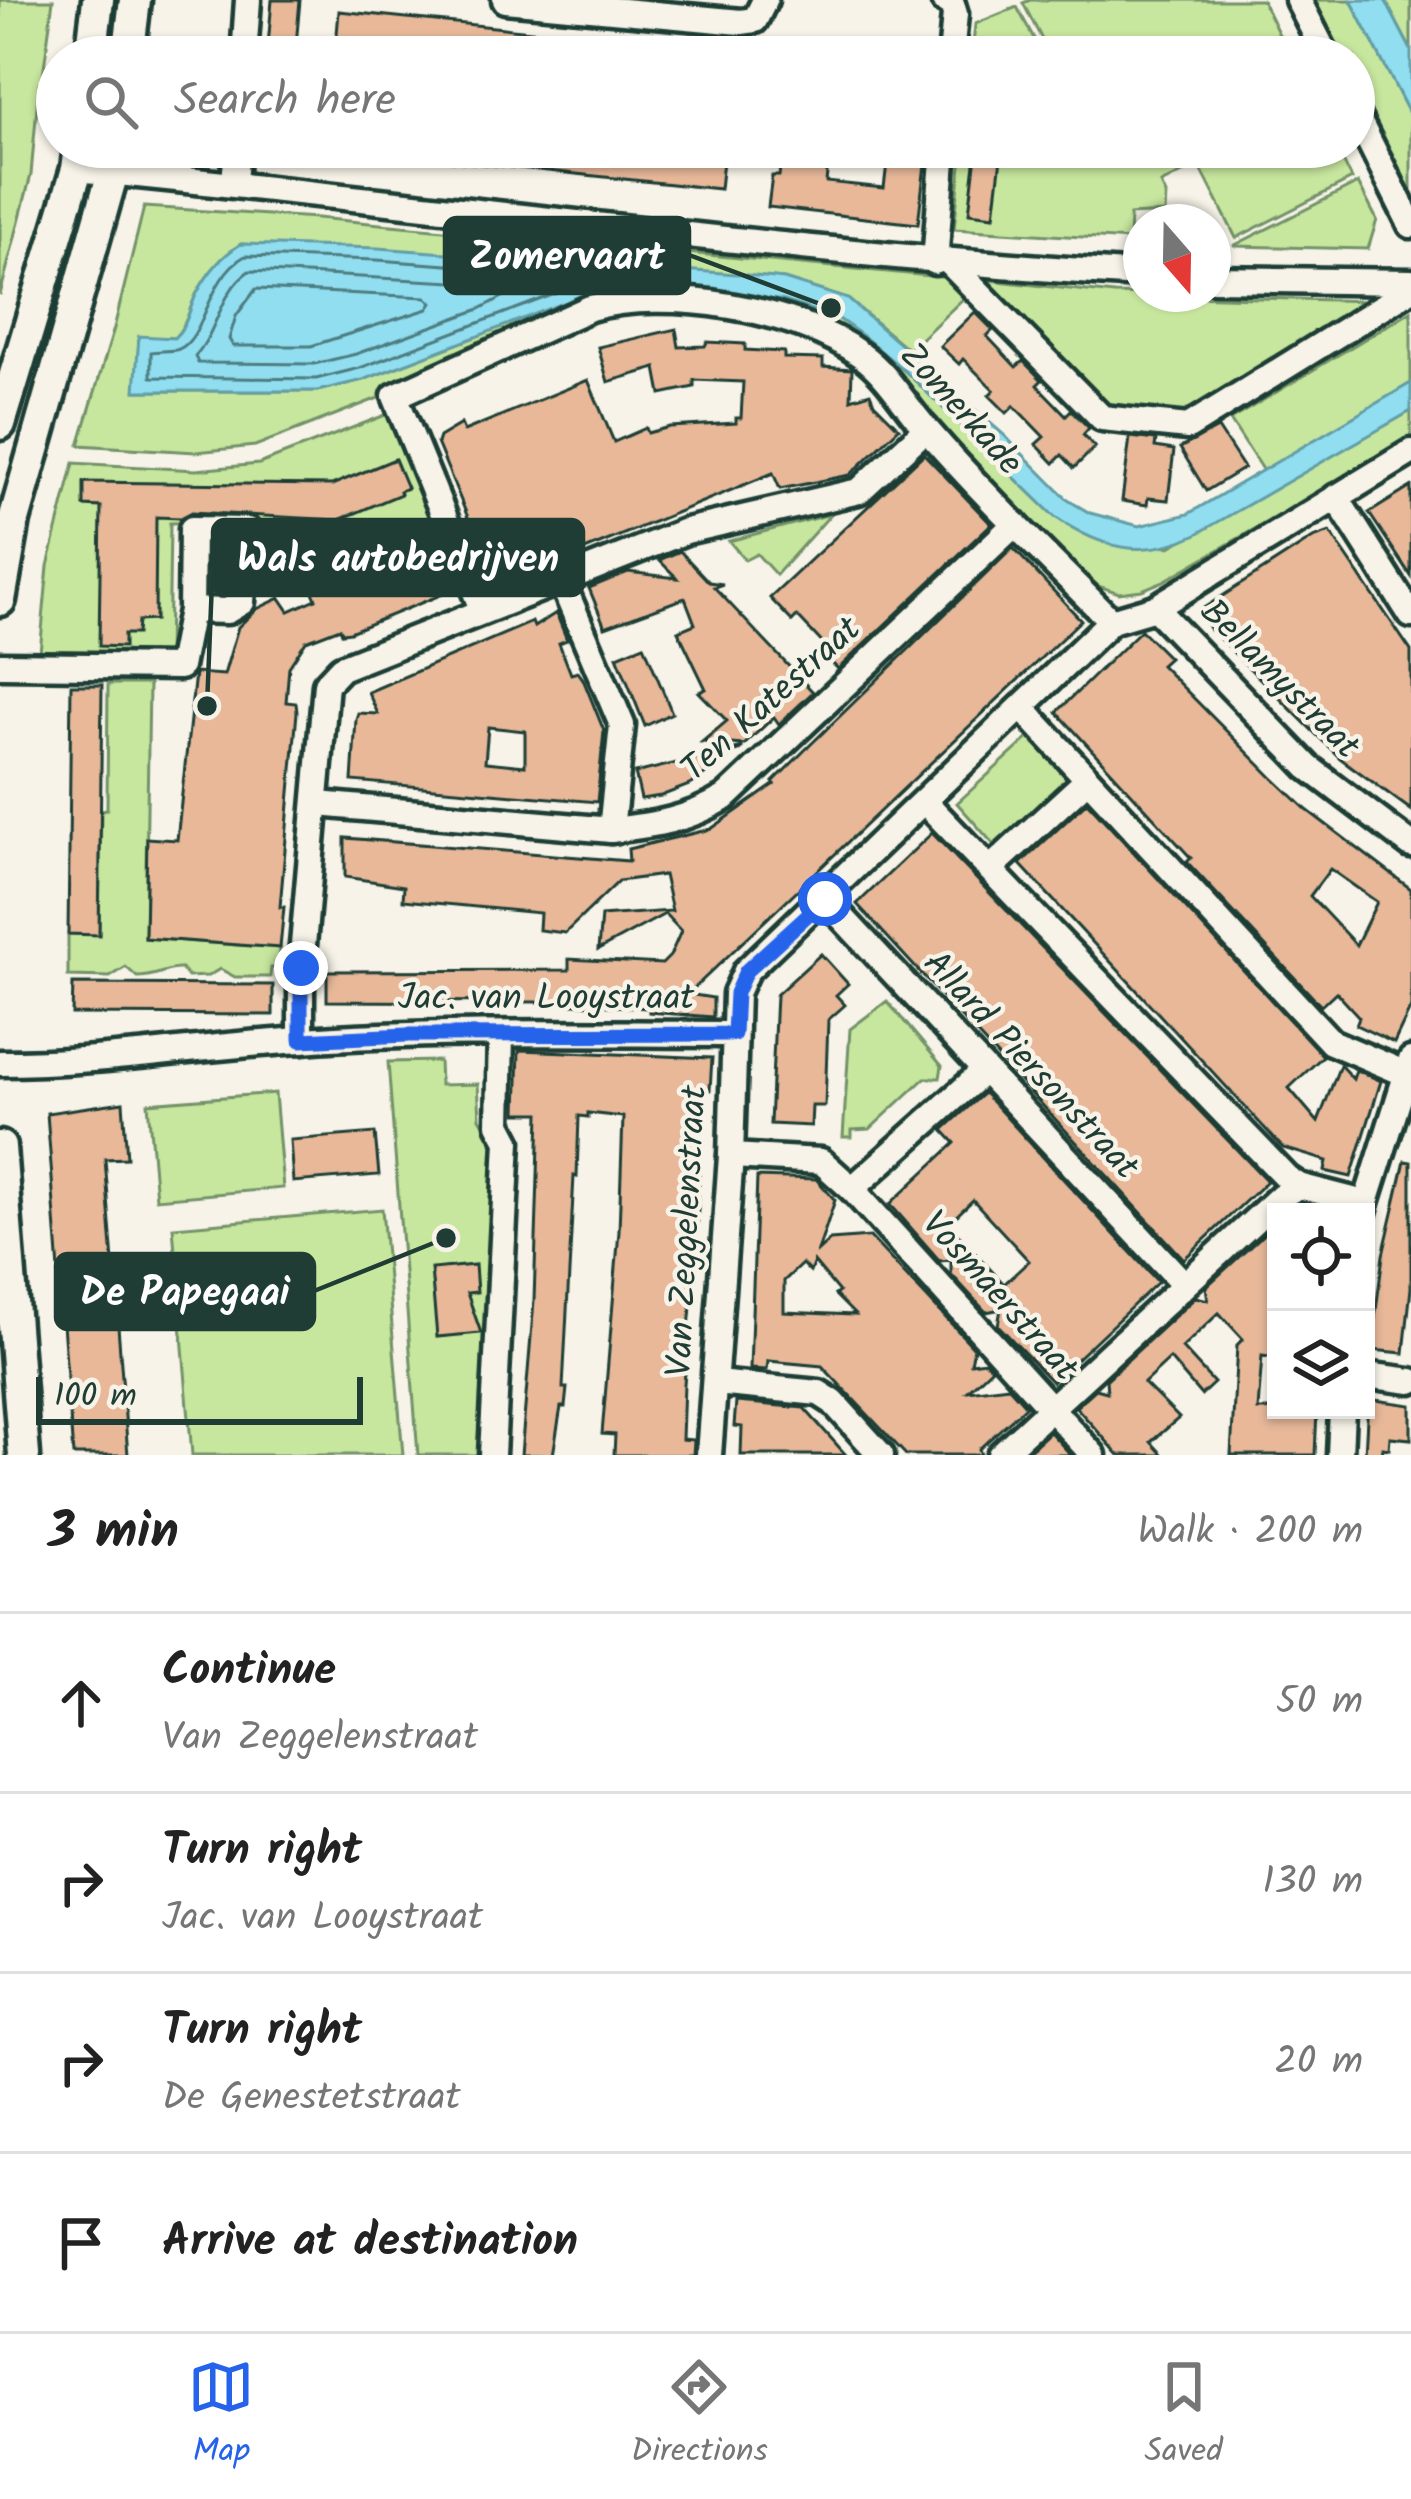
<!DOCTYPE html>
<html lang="en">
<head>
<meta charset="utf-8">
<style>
	:root { --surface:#fff; --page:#f2f2f2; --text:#222; --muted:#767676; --line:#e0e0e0; --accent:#2563eb }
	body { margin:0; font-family:Kalam,sans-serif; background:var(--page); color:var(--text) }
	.controls { position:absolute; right:36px; bottom:36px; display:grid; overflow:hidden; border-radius:0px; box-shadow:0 3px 9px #0004 }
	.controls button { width:108px; height:108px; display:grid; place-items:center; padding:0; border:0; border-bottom:3px solid var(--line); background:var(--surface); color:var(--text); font:60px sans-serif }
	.compass { position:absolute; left:1123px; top:204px; width:108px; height:108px; border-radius:50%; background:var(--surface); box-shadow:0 3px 9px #0004; rotate:160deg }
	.scale { position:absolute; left:36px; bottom:30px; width:327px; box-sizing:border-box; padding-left:12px; border:6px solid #1f3d34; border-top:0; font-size:33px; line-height:42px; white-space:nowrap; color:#1f3d34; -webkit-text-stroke:9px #f7f3e8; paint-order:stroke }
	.stop { position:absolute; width:36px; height:36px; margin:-27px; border:9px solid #2563eb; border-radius:50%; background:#fff }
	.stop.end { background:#2563eb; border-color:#fff; box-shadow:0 3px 12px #0008 }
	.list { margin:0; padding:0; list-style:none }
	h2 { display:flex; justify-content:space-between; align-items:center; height:156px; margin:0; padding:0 48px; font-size:51px }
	h2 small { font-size:39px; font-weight:400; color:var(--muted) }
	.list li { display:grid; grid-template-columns:78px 1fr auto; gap:36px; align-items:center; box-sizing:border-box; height:180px; padding:0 48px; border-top:3px solid var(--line) }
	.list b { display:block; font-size:45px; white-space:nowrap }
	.list p { margin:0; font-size:39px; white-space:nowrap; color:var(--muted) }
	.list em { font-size:39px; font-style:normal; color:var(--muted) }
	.icon { flex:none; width:66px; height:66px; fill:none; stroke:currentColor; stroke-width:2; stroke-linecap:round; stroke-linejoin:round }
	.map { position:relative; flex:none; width:1411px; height:1455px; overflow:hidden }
	.search { position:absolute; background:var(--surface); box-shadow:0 3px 9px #0004; left:36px; right:36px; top:36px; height:132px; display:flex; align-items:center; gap:30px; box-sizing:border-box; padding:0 42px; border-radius:66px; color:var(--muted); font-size:45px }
	.sheet { height:876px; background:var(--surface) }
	nav { display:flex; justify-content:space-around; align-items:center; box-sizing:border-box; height:168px; border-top:3px solid var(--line); background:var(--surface); font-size:33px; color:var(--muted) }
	nav a { display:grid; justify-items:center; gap:6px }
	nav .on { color:var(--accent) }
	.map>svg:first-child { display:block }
	.green { fill:#c7e69e; stroke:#739269; stroke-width:3 }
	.water { fill:#91def1; stroke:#639ea5; stroke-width:3 }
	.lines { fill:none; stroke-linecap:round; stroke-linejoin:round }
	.shore { stroke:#4d7d80; stroke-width:3 }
	.building { fill:#e8b899; stroke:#1f3d34; stroke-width:3; fill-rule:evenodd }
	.minor-casing { stroke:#1f3d34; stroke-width:33 }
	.major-casing { stroke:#1f3d34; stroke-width:39 }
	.minor { stroke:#f7f3e8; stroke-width:24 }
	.major { stroke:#f7f3e8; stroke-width:30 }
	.route { stroke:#2563eb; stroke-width:15 }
	.labels { text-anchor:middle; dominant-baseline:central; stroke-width:9; stroke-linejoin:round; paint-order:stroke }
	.street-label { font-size:36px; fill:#1f3d34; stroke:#f7f3e8 }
	.leader { fill:none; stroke:#1f3d34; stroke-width:4.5 }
	.callout-dot { fill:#1f3d34; stroke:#f7f3e8; stroke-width:4.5 }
	.callout { fill:#1f3d34; stroke:#1f3d34; stroke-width:4.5 }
	.callout-label { font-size:39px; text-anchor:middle; font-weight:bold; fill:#fff }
</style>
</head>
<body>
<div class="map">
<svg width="1411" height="1455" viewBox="0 0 1411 1455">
	<rect width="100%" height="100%" fill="#f7f3e8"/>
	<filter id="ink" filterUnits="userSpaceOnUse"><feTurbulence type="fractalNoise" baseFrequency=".00833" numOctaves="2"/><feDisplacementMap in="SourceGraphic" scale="24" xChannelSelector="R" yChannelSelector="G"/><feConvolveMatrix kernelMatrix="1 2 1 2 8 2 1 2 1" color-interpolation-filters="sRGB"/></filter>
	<g filter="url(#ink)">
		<!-- green -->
		<g class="green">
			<path d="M 0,0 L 53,0 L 42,83 L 39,83 L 31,175 L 0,295 Z"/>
			<path d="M 1030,0 L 1262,0 L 1288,53 L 1281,57 L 1051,57 L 1023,3 Z"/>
			<path d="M 1311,0 L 1351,0 L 1411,117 L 1411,194 L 1354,83 L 1354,57 L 1341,57 Z"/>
			<path d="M 1385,0 L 1411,0 L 1411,50 Z"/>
			<path d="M 1017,7 L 1044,57 L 972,57 L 975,24 Z"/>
			<path d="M 963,147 L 1091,147 L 1095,154 L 1109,147 L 1182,147 L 1192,168 L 1161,184 L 1166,195 L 1165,213 L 1130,215 L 1129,240 L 954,229 Z"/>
			<path d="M 1190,147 L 1336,147 L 1352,179 L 1236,238 Z"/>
			<path d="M 1358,183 L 1377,220 L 1368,249 L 1233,246 Z"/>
			<path d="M 144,207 L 317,218 L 951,278 L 967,295 L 909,350 L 848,299 L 784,279 L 241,244 C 221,256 207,274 196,295 C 188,312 187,325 174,338 L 139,337 L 136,391 L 317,391 L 363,380 L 585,295 L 624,288 L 707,291 L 784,301 L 839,319 L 863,336 L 906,372 L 1055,517 L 1170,547 L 1411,411 L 1411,439 L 1164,581 L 1142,590 L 1119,593 L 1098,586 L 1056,549 L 875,360 L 734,302 L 555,317 L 381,397 L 255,446 L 196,452 L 79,445 L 114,328 Z"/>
			<path d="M 981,279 L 1114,294 L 1372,301 L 1183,418 L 1109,409 Z"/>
			<path d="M 1411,311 L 1411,383 L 1263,471 L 1230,420 Z"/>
			<path d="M 388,414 L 441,530 L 296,590 L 263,594 L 265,522 L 170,523 L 168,663 L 39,663 L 48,566 L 74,463 L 196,470 L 259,464 Z"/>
			<path d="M 831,514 L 776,575 L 757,554 L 745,560 L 729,541 Z"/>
			<path d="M 108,684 L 149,684 L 145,938 L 280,948 L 279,968 L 271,968 L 270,977 L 235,977 L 220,969 L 208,976 L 188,977 L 181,969 C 165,968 158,977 137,977 L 126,967 L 110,977 L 68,976 L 68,934 L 99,934 L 101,810 L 107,809 Z"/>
			<path d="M 1033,734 L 1071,777 L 996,847 L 957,803 Z"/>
			<path d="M 887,1001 L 942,1066 L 940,1078 L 925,1078 L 870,1129 L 852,1130 L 852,1137 L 843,1137 L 850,1029 Z"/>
			<path d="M 439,1061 L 440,1085 L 478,1084 L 480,1118 L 496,1143 L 478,1455 L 418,1455 L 388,1062 Z"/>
			<path d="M 275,1093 L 283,1188 L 156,1199 L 148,1103 Z"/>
			<path d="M 382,1209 L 403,1455 L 192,1455 L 173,1227 Z"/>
		</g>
		<!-- water -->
		<g class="water">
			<path d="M 1351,0 L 1385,0 L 1411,50 L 1411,117 Z"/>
			<path d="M 241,244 L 378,248 L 737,274 L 784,279 L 848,299 L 1003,434 L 1068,500 L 1090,513 L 1139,526 L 1188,514 L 1411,383 L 1411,411 L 1197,534 C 1144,560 1102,549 1055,517 L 906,372 L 863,336 L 839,319 L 784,301 L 707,291 L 624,288 L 585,295 L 363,380 L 317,391 L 135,391 L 139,336 L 174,338 C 188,325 188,312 196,295 C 207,274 221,256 241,244 Z"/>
		</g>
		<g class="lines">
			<!-- shore -->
			<g class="shore">
				<path d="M 245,256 L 377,260 L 574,274 L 580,281 L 576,286 L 360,368 L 316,379 L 151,377 L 151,352 C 159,350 171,352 179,349 C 206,337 207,277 245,256 Z"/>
				<path d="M 249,271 L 509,285 L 514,291 L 480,309 L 356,354 L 314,364 L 198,363 L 195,356 C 218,331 220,291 249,271 Z"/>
				<path d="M 256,289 L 426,297 L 432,303 L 428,309 L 311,346 L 233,346 L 229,339 L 236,316 Z"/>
			</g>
		</g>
		<!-- building -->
		<g class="building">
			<path d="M 272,0 L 300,0 L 295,57 L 267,57 Z"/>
			<path d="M 339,11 L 667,45 L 666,57 L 546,57 L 472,49 L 472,57 L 447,57 L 358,49 L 357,57 L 335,57 Z"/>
			<path d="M 435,147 L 576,147 L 609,152 L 610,149 L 632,151 L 633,147 L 651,147 L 650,153 L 723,161 L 720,189 L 434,159 Z"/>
			<path d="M 783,147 L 830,147 L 826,182 L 884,188 L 889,147 L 927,147 L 918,224 L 768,207 L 772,176 L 779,176 Z"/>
			<path d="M 977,147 L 1002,150 L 994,216 L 969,213 Z"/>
			<path d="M 975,312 L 993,330 L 987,336 L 1016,367 L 1023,361 L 1042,380 L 1037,385 L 1066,415 L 1071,410 L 1089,428 L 1083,435 L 1095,447 L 1074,468 L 1062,455 L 1054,463 L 1036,444 L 1044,437 L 1014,406 L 1007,413 L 989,395 L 994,390 L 963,359 L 959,364 L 940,346 Z"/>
			<path d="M 676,329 L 679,347 L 705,346 L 707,342 L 745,344 L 745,350 L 784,352 L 784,358 L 823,359 L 823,367 L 852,369 L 851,399 L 870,393 L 874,403 L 899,428 L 850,475 L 780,489 L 773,473 L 580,552 L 575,541 L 491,573 L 437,443 L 439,437 L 461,424 L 464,431 L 588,380 L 614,442 L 646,428 L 648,433 L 670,427 L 736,423 L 736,418 L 741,418 L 743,382 L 694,380 L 694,387 L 661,394 L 656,368 L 608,382 L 598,347 Z"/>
			<path d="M 1218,428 L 1244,468 L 1206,491 L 1180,448 Z"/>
			<path d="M 1130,437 L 1156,440 L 1155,447 L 1174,450 L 1168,500 L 1148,498 L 1147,505 L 1122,501 Z"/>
			<path d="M 924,454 L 991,524 L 838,669 L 824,655 L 828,649 L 797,616 L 792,621 L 770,598 Z"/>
			<path d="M 395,459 L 407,488 L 400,491 L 401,494 L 339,520 L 192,512 L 181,518 L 156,517 L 155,620 L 138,621 L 137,634 L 124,634 L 124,647 L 99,646 L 101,507 L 84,506 L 84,482 L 332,485 Z"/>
			<path d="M 1411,487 L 1411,576 L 1369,513 Z"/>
			<path d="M 1330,532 L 1411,651 L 1411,810 L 1340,758 L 1220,639 L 1213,628 L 1210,630 L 1199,611 L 1313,538 Z"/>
			<path d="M 432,534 L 453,590 L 350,632 L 342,633 L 340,628 L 306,641 L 289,667 L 286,702 L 296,703 L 297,712 L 280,907 L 284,907 L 280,948 L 145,938 L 147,838 L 177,840 L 195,673 L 224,675 L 238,627 L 257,609 L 280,598 L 289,611 L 316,599 L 313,592 L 322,587 L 318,577 L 334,567 Z"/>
			<path d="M 1013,548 L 1081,620 L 688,994 L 713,998 L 713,1017 L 649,1012 L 649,1008 L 537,1002 L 327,1001 L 327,971 L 569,970 L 569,959 L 662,964 L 670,956 L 681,931 L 665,914 L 598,950 L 601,916 L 672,911 L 664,875 L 619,881 L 565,933 L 539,930 L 540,913 L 403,900 L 404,886 L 345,877 L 345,838 L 629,861 L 628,849 L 711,829 L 775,784 L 773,782 L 804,751 Z"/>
			<path d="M 680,551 L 709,582 L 723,584 L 714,587 L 813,692 L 779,724 L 774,717 L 744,745 L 702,742 L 727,721 L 699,692 L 706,689 L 678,631 L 695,624 L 685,598 L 605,627 L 589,588 L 628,572 L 677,578 L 659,560 Z"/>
			<path d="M 556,613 L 567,640 L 559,643 L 571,674 L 578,672 L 583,679 L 604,731 L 597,802 L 352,781 L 356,719 L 358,713 L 378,714 L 368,692 L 532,622 L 534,627 ZM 488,727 L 525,731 L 525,766 L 485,762 Z"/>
			<path d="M 1141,630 L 1169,658 L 1161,665 L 1273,778 L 1307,810 L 1411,889 L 1411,1007 L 1394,1043 L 1356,1025 L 1359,1017 L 1336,992 L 1321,1006 L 1187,862 L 1191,858 L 1057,712 ZM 1330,869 L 1377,902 L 1356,945 L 1310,896 Z"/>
			<path d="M 644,645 L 672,713 L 645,726 L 617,656 Z"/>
			<path d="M 71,685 L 102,685 L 99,935 L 68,934 Z"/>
			<path d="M 743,747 L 692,784 L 661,796 L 641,799 L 635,773 Z"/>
			<path d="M 1087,802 L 1323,1056 L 1289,1088 L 1318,1122 L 1340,1065 L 1353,1079 L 1356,1070 L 1381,1081 L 1351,1177 L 1325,1171 L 1327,1161 L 1283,1148 L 1020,864 Z"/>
			<path d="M 932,833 L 1267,1181 L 1184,1259 L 857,904 Z"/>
			<path d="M 821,954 L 848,984 L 836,995 L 845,1005 L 828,1020 L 825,1106 L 812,1106 L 811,1126 L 770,1124 L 776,995 Z"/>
			<path d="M 73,984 L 273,985 L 273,1015 L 72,1014 Z"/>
			<path d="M 519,1050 L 712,1058 L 710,1090 L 702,1090 L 697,1240 L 684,1384 L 682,1439 L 694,1440 L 693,1455 L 614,1455 L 615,1435 L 602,1434 L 619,1231 L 623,1117 L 588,1113 L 588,1117 L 579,1116 L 577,1177 L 574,1176 L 563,1388 L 567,1388 L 565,1407 L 561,1407 L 553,1455 L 521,1455 L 534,1301 L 540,1113 L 517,1113 Z"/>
			<path d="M 984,1093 L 1158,1282 L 1052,1382 L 998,1325 L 1001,1309 L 986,1312 L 951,1274 L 951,1260 L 940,1261 L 890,1204 L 955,1143 L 943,1130 ZM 973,1200 L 1029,1261 L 1004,1284 L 948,1224 Z"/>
			<path d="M 123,1102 L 127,1158 L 105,1159 L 128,1455 L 73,1455 L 47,1113 Z"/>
			<path d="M 375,1133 L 379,1175 L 293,1182 L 290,1140 Z"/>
			<path d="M 1405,1161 L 1411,1162 L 1411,1288 L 1404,1353 L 1371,1350 L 1383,1255 Z"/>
			<path d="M 757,1177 L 816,1179 L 835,1200 L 818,1251 L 830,1240 L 870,1237 L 974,1348 L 971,1363 L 985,1361 L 992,1368 L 968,1391 L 1008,1386 L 1026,1406 L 979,1449 L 981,1455 L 906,1455 L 822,1366 L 768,1361 L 767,1370 L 750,1369 ZM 814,1262 L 839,1292 L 835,1295 L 855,1315 L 784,1312 L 784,1281 L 802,1264 L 810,1272 Z"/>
			<path d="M 1276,1223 L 1276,1358 L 1262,1356 L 1258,1410 L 1317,1410 L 1315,1455 L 1231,1455 L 1237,1345 L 1243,1339 L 1219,1313 L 1182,1348 L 1214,1383 L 1201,1395 L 1170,1359 L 1144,1383 L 1179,1418 L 1151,1442 L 1163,1455 L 1119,1455 L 1076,1407 L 1096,1389 L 1107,1392 L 1106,1380 L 1196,1297 L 1208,1300 L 1206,1287 Z"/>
			<path d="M 475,1265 L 477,1292 L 467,1293 L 481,1333 L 437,1337 L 431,1269 Z"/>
			<path d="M 1368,1399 L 1411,1405 L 1411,1439 L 1390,1437 L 1389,1449 L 1383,1448 L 1382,1455 L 1365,1455 Z"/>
			<path d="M 736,1402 L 804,1408 L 846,1455 L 741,1455 L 742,1427 L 734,1426 Z"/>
			<path d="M 1050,1432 L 1071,1455 L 1024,1455 Z"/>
		</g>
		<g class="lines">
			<defs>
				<g id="minor">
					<path d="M 505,0 L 741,22 L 755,20 L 765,0"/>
					<path d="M 944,0 L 952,4 L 955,14 L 951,57"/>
					<path d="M 1298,0 L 1327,57"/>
					<path d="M 244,57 L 248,0"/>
					<path d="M 1354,111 L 1411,225"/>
					<path d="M 77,169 C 432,203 785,253 1141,275"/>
					<path d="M 234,182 L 237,147"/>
					<path d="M 935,262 L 944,147"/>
					<path d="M 950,263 L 1102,418 L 1188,427 L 1411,289"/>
					<path d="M 1213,279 L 1411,282"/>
					<path d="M 1336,497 L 1411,615"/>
					<path d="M 560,578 L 622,725 L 611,830"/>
					<path d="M 1155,608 L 1308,767 L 1411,845"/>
					<path d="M 482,609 L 395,396 L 590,308 C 665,287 798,308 861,355 C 888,374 905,406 927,430 C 985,497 1049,558 1111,621"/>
					<path d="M 1111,621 L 1155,608 L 1411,452"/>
					<path d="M 0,665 L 180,667 L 191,610 L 192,529 L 247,530 L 242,602 L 227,611 L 191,610"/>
					<path d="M 1023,709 L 1331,1042 L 1404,1073"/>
					<path d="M 925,802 L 1287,1178 L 1299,1186 L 1365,1203"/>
					<path d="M 318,804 L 611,830 C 655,825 688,820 726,797 L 1015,524"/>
					<path d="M 990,869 L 1087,780"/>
					<path d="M 825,899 L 1183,1283"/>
					<path d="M 301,1040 L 301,968 L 326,684 L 341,668 L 686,531 L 859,491 L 926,429"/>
					<path d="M 0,1063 C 101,1063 201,1046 302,1040 C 445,1030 590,1034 733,1034"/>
					<path d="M 731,1156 L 821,1161 L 852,1189 L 984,1071"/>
					<path d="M 852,1189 L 1093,1455"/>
					<path d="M 1363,1212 L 1411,1060"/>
					<path d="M 1366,1375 L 1411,1381"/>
					<path d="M 716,1383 L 819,1393 L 833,1402 L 881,1455"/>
					<path d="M 492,1455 L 508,1141 L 499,1124 L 501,1034"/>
					<path d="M 709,1455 L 731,1156 L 736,993 L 746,971 L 1111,621"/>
					<path d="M 1000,1455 L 1281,1196 L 1299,1186"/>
					<path d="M 1340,1455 L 1342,1410"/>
				</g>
				<g id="major">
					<path d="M 91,57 L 98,0"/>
					<path d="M 128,57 L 135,0"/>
					<path d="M 0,424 L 77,169 L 80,147"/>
					<path d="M 0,600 L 14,520 L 113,172 L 117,147"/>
					<path d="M 0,1147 L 24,1455"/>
				</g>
			</defs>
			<!-- minor casing -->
			<use href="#minor" class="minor-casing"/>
			<!-- major casing -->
			<use href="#major" class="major-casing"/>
			<!-- minor -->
			<use href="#minor" class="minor"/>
			<!-- major -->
			<use href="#major" class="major"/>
		</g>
	</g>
	<g class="lines" filter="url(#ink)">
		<!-- route -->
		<path class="route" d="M 301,968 L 301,1040 L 407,1035 L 734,1034 L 736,993 L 746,971 L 825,899"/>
	</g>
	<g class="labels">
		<!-- street labels -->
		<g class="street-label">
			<text transform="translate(960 410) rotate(48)">Zomerkade</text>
			<text transform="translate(1279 680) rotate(45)">Bellamystraat</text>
			<text transform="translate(772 700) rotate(-42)">Ten Katestraat</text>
			<text x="546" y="999">Jac. van Looystraat</text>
			<text transform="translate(1030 1066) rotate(47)">Allard Piersonstraat</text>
			<text transform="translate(688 1231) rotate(-87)">Van Zeggelenstraat</text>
			<text transform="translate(999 1297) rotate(48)">Vosmaerstraat</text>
		</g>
	</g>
	<!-- callouts -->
	<path class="leader" d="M831 308L689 255M207 706L213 557M446 1238L314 1291"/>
	<g class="callout-dot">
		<circle cx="831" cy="308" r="12"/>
		<circle cx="207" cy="706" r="12"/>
		<circle cx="446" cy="1238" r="12"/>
	</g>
	<g class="callout">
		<rect x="445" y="218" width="244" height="75" rx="12"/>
		<rect x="213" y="520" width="370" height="75" rx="12"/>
		<rect x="56" y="1254" width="258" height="75" rx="12"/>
	</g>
	<g class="callout-label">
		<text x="567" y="269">Zomervaart</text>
		<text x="398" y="571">Wals autobedrijven</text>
		<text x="185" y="1305">De Papegaai</text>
	</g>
</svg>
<div class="controls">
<button><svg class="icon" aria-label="locate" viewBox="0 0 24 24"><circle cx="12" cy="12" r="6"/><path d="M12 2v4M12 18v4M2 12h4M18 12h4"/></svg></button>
<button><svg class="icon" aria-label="layers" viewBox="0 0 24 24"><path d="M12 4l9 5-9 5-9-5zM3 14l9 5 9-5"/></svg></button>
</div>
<svg class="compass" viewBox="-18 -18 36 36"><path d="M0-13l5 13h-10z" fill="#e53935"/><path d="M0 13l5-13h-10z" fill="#767676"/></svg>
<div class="scale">100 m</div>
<div class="stop" style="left:825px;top:899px"></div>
<div class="stop end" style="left:301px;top:968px"></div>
<div class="search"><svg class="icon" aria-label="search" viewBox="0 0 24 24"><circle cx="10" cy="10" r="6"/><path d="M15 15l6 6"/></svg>Search here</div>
</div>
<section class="sheet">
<h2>3 min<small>Walk · 200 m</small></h2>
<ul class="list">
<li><svg class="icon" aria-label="ahead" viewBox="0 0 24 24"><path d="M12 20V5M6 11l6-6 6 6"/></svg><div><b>Continue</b><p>Van Zeggelenstraat</p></div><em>50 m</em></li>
<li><svg class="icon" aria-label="right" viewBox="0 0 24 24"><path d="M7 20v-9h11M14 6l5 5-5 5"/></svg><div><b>Turn right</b><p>Jac. van Looystraat</p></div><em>130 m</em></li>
<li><svg class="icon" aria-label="right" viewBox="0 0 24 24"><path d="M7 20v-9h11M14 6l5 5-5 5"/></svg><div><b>Turn right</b><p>De Genestetstraat</p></div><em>20 m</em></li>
<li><svg class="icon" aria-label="arrive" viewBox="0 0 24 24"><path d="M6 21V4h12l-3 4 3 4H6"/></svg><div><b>Arrive at destination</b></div></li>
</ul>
</section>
<nav>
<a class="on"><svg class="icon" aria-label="map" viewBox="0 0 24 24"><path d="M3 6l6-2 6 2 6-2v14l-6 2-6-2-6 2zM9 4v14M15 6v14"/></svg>Map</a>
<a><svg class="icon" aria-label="directions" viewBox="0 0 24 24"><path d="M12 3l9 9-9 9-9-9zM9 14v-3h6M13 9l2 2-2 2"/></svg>Directions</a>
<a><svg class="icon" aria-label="saved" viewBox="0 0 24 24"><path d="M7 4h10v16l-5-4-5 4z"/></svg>Saved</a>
</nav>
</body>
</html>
